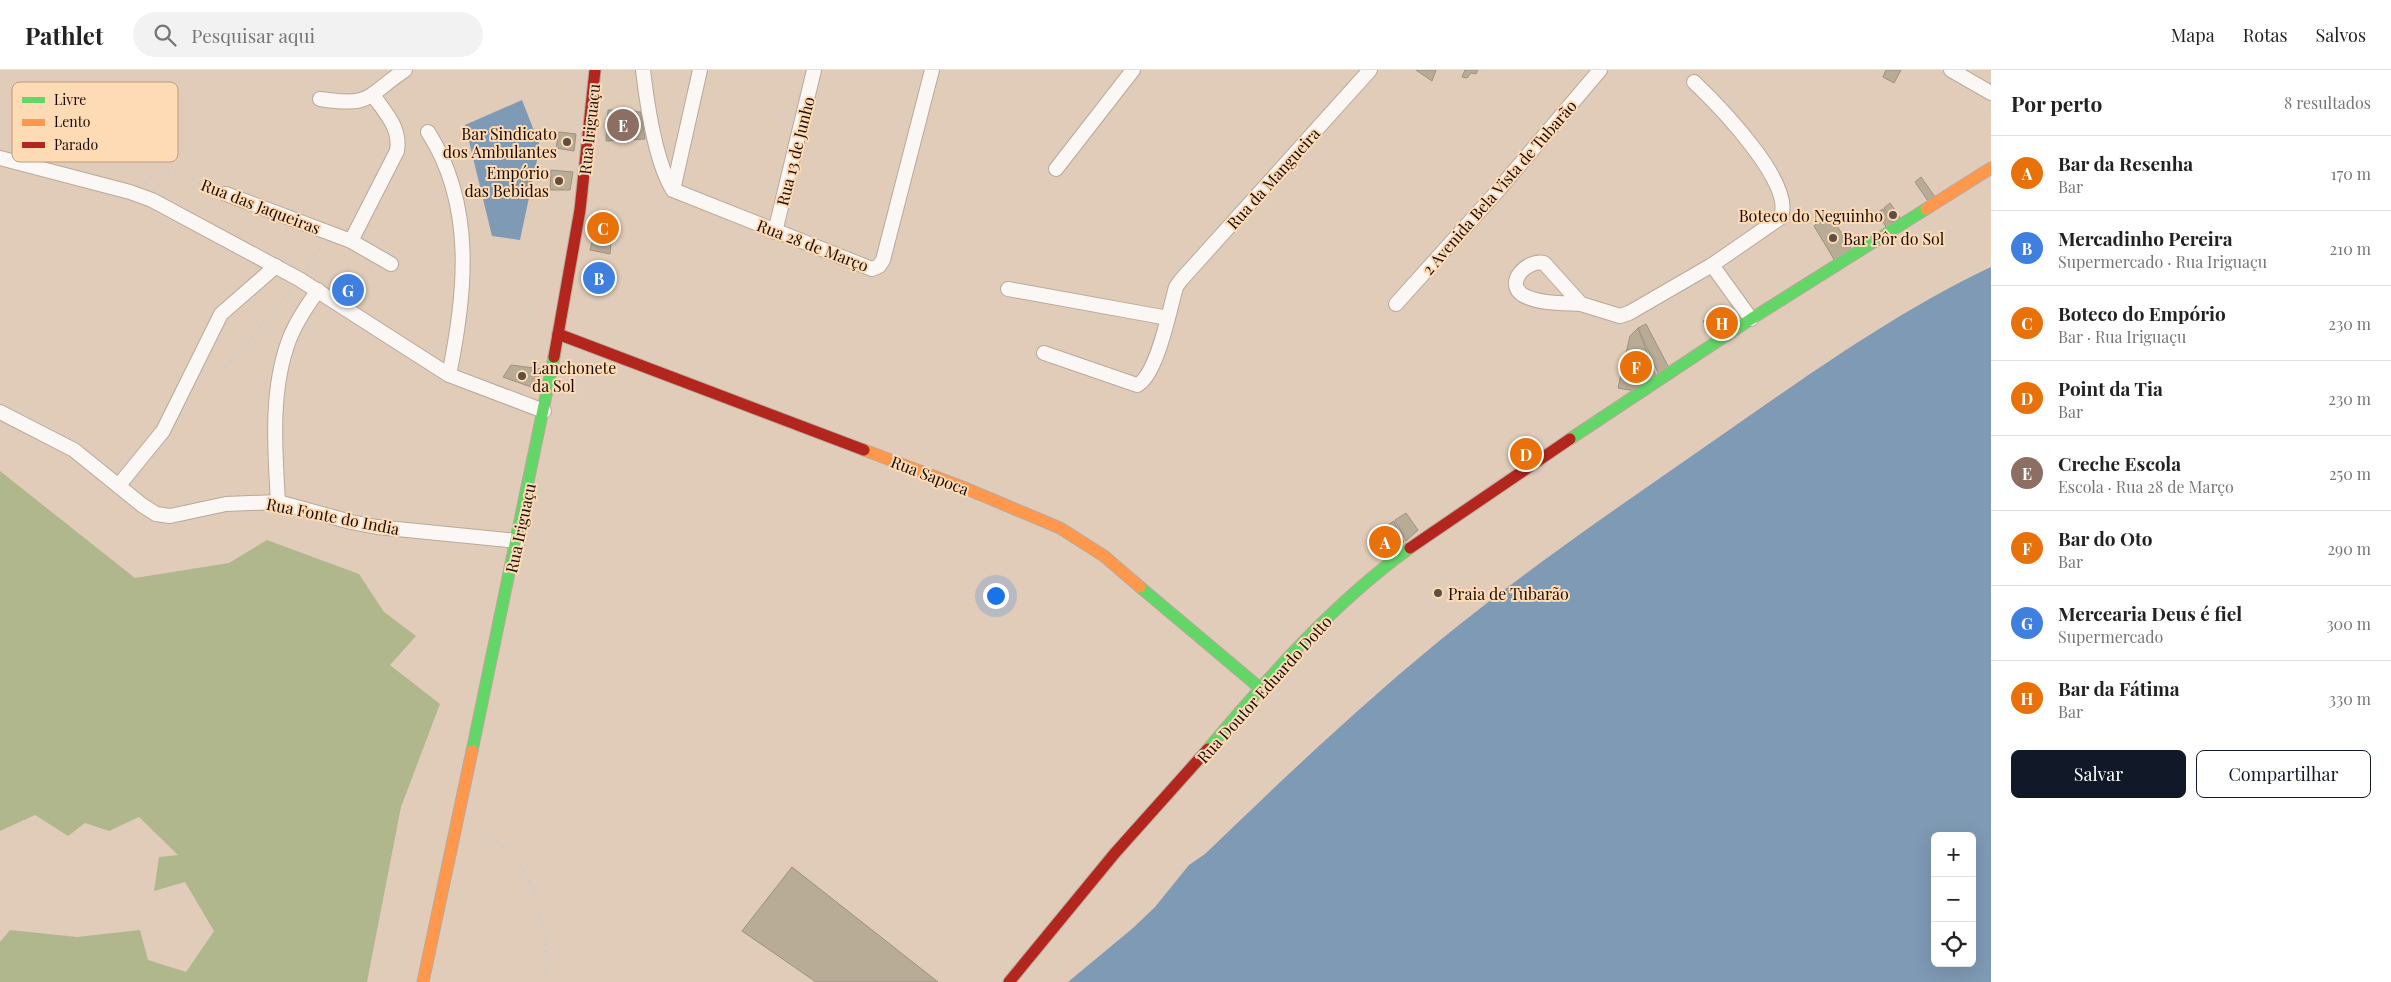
<!DOCTYPE html>
<html lang="pt">
<head>
<meta charset="utf-8">
<style>
	:root { --surface:#fff; --page:#f2f2f2; --text:#222; --muted:#767676; --line:#e0e0e0; --accent:#111827 }
	body { margin:0; font-family:"Playfair Display",serif; background:var(--page); color:var(--text) }
	.controls { position:absolute; right:15px; bottom:15px; display:grid; overflow:hidden; border-radius:8px; box-shadow:0 5px 20px #0002 }
	.controls button { width:45px; height:45px; display:grid; place-items:center; padding:0; border:0; border-bottom:1px solid var(--line); background:var(--surface); color:var(--text); font:25px sans-serif }
	.you { position:absolute; left:995px; top:525px; width:18px; height:18px; margin:-12px; border:4px solid #fff; border-radius:50%; background:#1a73e8; box-shadow:0 0 0 8px #1a73e833 }
	.badge { display:grid; place-items:center; width:32px; height:32px; border-radius:50%; background:var(--accent); color:#fff; font-size:16px; font-weight:700 }
	.pin { position:absolute; translate:-50% -50%; border:2px solid #fff; box-shadow:0 1px 5px #0006 }
	.list { margin:0; padding:0; list-style:none }
	h2 { display:flex; justify-content:space-between; align-items:center; height:65px; margin:0; padding:0 20px; font-size:21px }
	h2 small { font-size:16px; font-weight:400; color:var(--muted) }
	.list li { display:grid; grid-template-columns:32px 1fr auto; gap:15px; align-items:center; box-sizing:border-box; height:75px; padding:0 20px; border-top:1px solid var(--line) }
	.list b { display:block; font-size:19px; white-space:nowrap }
	.list p { margin:0; font-size:16px; white-space:nowrap; color:var(--muted) }
	.list em { font-size:16px; font-style:normal; color:var(--muted) }
	.actions { display:flex; gap:10px; padding:15px 20px }
	.actions a { flex:1; padding:11px 0; border:1px solid var(--accent); border-radius:8px; text-align:center; font-size:18px; color:var(--accent) }
	.actions .main { background:var(--accent); color:#fff }
	.icon { flex:none; width:28px; height:28px; fill:none; stroke:currentColor; stroke-width:2; stroke-linecap:round; stroke-linejoin:round }
	.map { position:relative; flex:none; width:1991px; height:912px; overflow:hidden }
	header { display:flex; align-items:center; gap:30px; box-sizing:border-box; height:70px; padding:0 25px; background:var(--surface); border-bottom:1px solid var(--line) }
	header strong { font-size:24px }
	nav { display:flex; gap:28px; margin-inline-start:auto; font-size:18px }
	.search { width:350px; height:45px; background:var(--page); display:flex; align-items:center; gap:12px; box-sizing:border-box; padding:0 18px; border-radius:28px; color:var(--muted); font-size:19px }
	main { display:flex }
	aside { flex:1; background:var(--surface) }
	.map>svg:first-child { display:block }
	.forest { fill:#b1b78d }
	.water { fill:#7f9ab4; fill-rule:evenodd }
	.building { fill:#b9ac96; stroke:#9d9180 }
	.lines { fill:none; stroke-linecap:round; stroke-linejoin:round }
	.street-casing { stroke:#b9a99b; stroke-width:16 }
	.fast-casing { stroke:#b9a99b; stroke-width:13 }
	.slow-casing { stroke:#b9a99b; stroke-width:13 }
	.jam-casing { stroke:#b9a99b; stroke-width:13 }
	.path { stroke:#d2cdc6; stroke-width:3; stroke-dasharray:2.5 4; stroke-linecap:butt }
	.street { stroke:#faf7f4; stroke-width:14 }
	.fast { stroke:#63d668; stroke-width:11 }
	.slow { stroke:#ff974d; stroke-width:11 }
	.jam { stroke:#b3261e; stroke-width:11 }
	.poi-dot { fill:#5e4f42; stroke:#fedbb5; stroke-width:2 }
	.labels { text-anchor:middle; dominant-baseline:central; stroke-width:4; stroke-linejoin:round; paint-order:stroke }
	.street-label { font-size:16px; fill:#180c02; stroke:#fedbb5 }
	.poi-label { font-size:16px; fill:#180c02; stroke:#fedbb5; text-anchor:end }
	.key { fill:#fedbb5; stroke:#b99d7f; stroke-width:1 }
	.key-label { font-size:14px; fill:#180c02 }
</style>
</head>
<body>
<header>
<strong>Pathlet</strong>
<div class="search"><svg class="icon" aria-label="search" viewBox="0 0 24 24"><circle cx="10" cy="10" r="6"/><path d="M15 15l6 6"/></svg>Pesquisar aqui</div>
<nav><a>Mapa</a><a>Rotas</a><a>Salvos</a></nav>
</header>
<main>
<div class="map">
<svg width="1991" height="912" viewBox="0 0 1991 912">
	<rect width="100%" height="100%" fill="#e0ccb8"/>
	<!-- forest -->
	<path class="forest" d="M 0,401 L 135,508 L 229,493 L 267,470 L 359,504 L 384,542 L 416,566 L 390,595 L 440,634 L 401,737 L 367,912 L 0,912 L 0,872 L 10,860 L 77,867 L 140,860 L 148,890 L 186,902 L 214,861 L 185,812 L 154,821 L 159,787 L 178,785 L 139,747 L 109,761 L 85,753 L 68,766 L 35,745 L 0,761 Z"/>
	<!-- water -->
	<g class="water">
		<path d="M 522,30 L 540,76 L 520,170 L 492,166 L 465,55 Z"/>
		<path d="M 1991,197 L 1991,912 L 1068,912 L 1133,858 L 1155,837 L 1189,795 L 1205,784 C 1287,705 1370,626 1459,555 C 1542,489 1631,428 1719,367 C 1807,306 1894,243 1991,197 ZM 1935,766 L 1972,766 L 1972,893 L 1935,893 Z"/>
	</g>
	<!-- building -->
	<g class="building">
		<path d="M 1416,0 L 1436,0 L 1432,11 Z"/>
		<path d="M 1465,0 L 1478,0 L 1476,4 L 1471,3 L 1467,8 L 1462,7 Z"/>
		<path d="M 1886,0 L 1901,0 L 1894,13 L 1883,7 Z"/>
		<path d="M 608,40 L 641,42 L 645,69 L 606,71 Z"/>
		<path d="M 559,62 L 576,64 L 574,81 L 556,78 Z"/>
		<path d="M 551,100 L 573,102 L 570,120 L 550,120 Z"/>
		<path d="M 1921,107 L 1935,127 L 1928,131 L 1915,112 Z"/>
		<path d="M 1890,133 L 1903,152 L 1896,157 L 1884,138 Z"/>
		<path d="M 1883,139 L 1895,157 L 1888,161 L 1878,142 Z"/>
		<path d="M 1829,143 L 1852,180 L 1835,191 L 1814,156 Z"/>
		<path d="M 597,149 L 615,152 L 612,168 L 594,164 Z"/>
		<path d="M 593,169 L 611,172 L 610,184 L 590,180 Z"/>
		<path d="M 589,195 L 615,201 L 608,219 L 584,212 Z"/>
		<path d="M 348,210 L 357,217 L 349,229 L 341,222 Z"/>
		<path d="M 1720,242 L 1727,259 L 1722,263 L 1715,244 Z"/>
		<path d="M 1715,244 L 1721,263 L 1717,266 L 1710,247 Z"/>
		<path d="M 1709,248 L 1717,266 L 1713,268 L 1703,251 Z"/>
		<path d="M 1646,254 L 1669,298 L 1659,305 L 1638,258 Z"/>
		<path d="M 1638,258 L 1656,306 L 1636,321 L 1618,318 L 1630,266 Z"/>
		<path d="M 511,295 L 541,299 L 534,318 L 503,307 Z"/>
		<path d="M 1515,374 L 1542,381 L 1531,391 L 1514,385 Z"/>
		<path d="M 1406,443 L 1418,460 L 1406,471 L 1395,450 Z"/>
		<path d="M 1394,451 L 1404,472 L 1397,476 L 1386,456 Z"/>
		<path d="M 1383,457 L 1396,478 L 1387,484 L 1374,464 Z"/>
		<path d="M 792,797 L 938,912 L 816,912 L 742,861 Z"/>
	</g>
	<g class="lines">
		<defs>
			<g id="street">
				<path d="M 643,0 C 647,34 655,92 673,120 L 872,199 L 879,196 L 883,190 L 932,0"/>
				<path d="M 1951,0 L 1991,23"/>
				<path d="M 320,29 C 372,37 365,27 405,0"/>
				<path d="M 428,62 C 475,135 466,223 449,305"/>
				<path d="M 0,88 L 130,122 L 152,130 L 299,209 L 449,305 L 544,341"/>
				<path d="M 1056,99 L 1133,0"/>
				<path d="M 673,120 L 700,0"/>
				<path d="M 226,124 L 351,171 L 391,194"/>
				<path d="M 775,162 L 814,0"/>
				<path d="M 351,171 L 397,81 C 401,58 386,44 373,25"/>
				<path d="M 1712,195 L 1751,249"/>
				<path d="M 1008,219 L 1168,248"/>
				<path d="M 1396,234 L 1494,125 L 1600,0"/>
				<path d="M 1581,234 C 1564,233 1539,234 1523,225 C 1504,213 1527,189 1544,193 L 1581,234 L 1620,246 L 1629,243 L 1712,195 L 1780,148 C 1798,116 1716,33 1694,12"/>
				<path d="M 1044,283 L 1137,315 C 1157,306 1170,238 1176,217 L 1181,210 L 1370,0"/>
				<path d="M 0,342 L 74,380 L 142,435 L 156,444 L 170,446 L 226,434 L 278,432 L 351,452 L 377,457 L 518,471"/>
				<path d="M 119,415 L 163,361 L 221,244 L 276,196"/>
				<path d="M 278,432 C 275,379 270,321 289,270 C 296,252 307,236 318,220"/>
			</g>
			<g id="fast">
				<path d="M 1570,369 L 1751,249 L 1926,139"/>
				<path d="M 1140,517 L 1260,618"/>
				<path d="M 1208,679 C 1269,607 1333,533 1410,478"/>
				<path d="M 472,681 L 554,287"/>
			</g>
			<g id="slow">
				<path d="M 1926,139 L 1991,98"/>
				<path d="M 864,380 L 960,416 L 1060,458 L 1104,486 L 1140,517"/>
				<path d="M 423,912 L 472,681"/>
			</g>
			<g id="jam">
				<path d="M 558,264 L 864,380"/>
				<path d="M 554,287 L 580,140 L 595,0"/>
				<path d="M 1410,478 L 1570,369"/>
				<path d="M 1009,912 L 1115,783 L 1208,679"/>
			</g>
		</defs>
		<!-- street casing -->
		<use href="#street" class="street-casing"/>
		<!-- fast casing -->
		<use href="#fast" class="fast-casing"/>
		<!-- slow casing -->
		<use href="#slow" class="slow-casing"/>
		<!-- jam casing -->
		<use href="#jam" class="jam-casing"/>
		<!-- path -->
		<g class="path">
			<path d="M 145,112 L 167,100 L 181,104 L 214,119"/>
			<path d="M 307,197 L 322,176"/>
			<path d="M 222,303 L 290,220"/>
			<path d="M 472,761 C 489,768 505,776 517,790 C 538,814 552,882 544,912"/>
		</g>
		<!-- street -->
		<use href="#street" class="street"/>
		<!-- fast -->
		<use href="#fast" class="fast"/>
		<!-- slow -->
		<use href="#slow" class="slow"/>
		<!-- jam -->
		<use href="#jam" class="jam"/>
	</g>
	<!-- markers -->
	<g class="poi-dot">
		<circle cx="567" cy="72" r="5"/>
		<circle cx="559" cy="111" r="5"/>
		<circle cx="1893" cy="145" r="5"/>
		<circle cx="1833" cy="168" r="5"/>
		<circle cx="522" cy="306" r="5"/>
		<circle cx="1438" cy="523" r="5"/>
	</g>
	<g class="labels">
		<!-- street labels -->
		<g class="street-label">
			<text transform="translate(589 59) rotate(-84)">Rua Iriguaçu</text>
			<text transform="translate(795 81) rotate(-76)">Rua 13 de Junho</text>
			<text transform="translate(1273 108) rotate(-48)">Rua da Mangueira</text>
			<text transform="translate(1499 117) rotate(-49)">2 Avenida Bela Vista de Tubarão</text>
			<text transform="translate(261 136) rotate(21)">Rua das Jaqueiras</text>
			<text transform="translate(813 175) rotate(21)">Rua 28 de Março</text>
			<text transform="translate(930 405) rotate(21)">Rua Sapoca</text>
			<text transform="translate(333 446) rotate(11)">Rua Fonte do India</text>
			<text transform="translate(520 458) rotate(-78)">Rua Iriguaçu</text>
			<text transform="translate(1264 619) rotate(-48)">Rua Doutor Eduardo Dotto</text>
		</g>
		<!-- poi labels -->
		<g class="poi-label">
			<text x="557" y="63">Bar Sindicato<tspan x="557" dy="18">dos Ambulantes</tspan></text>
			<text x="549" y="102">Empório<tspan x="549" dy="18">das Bebidas</tspan></text>
			<text x="1883" y="145">Boteco do Neguinho</text>
			<text x="1843" y="168" text-anchor="start">Bar Pôr do Sol</text>
			<text x="532" y="297" text-anchor="start">Lanchonete<tspan x="532" dy="18">da Sol</tspan></text>
			<text x="1448" y="523" text-anchor="start">Praia de Tubarão</text>
		</g>
	</g>
	<!-- legend -->
	<rect x="12" y="12" width="166" height="80" rx="8" class="key"/>
	<rect x="22" y="27" width="23" height="6" fill="#63d668"/>
	<rect x="22" y="49" width="23" height="7" fill="#ff974d"/>
	<rect x="22" y="72" width="23" height="6" fill="#b3261e"/>
	<g class="key-label">
		<text x="54" y="35">Livre</text>
		<text x="54" y="57">Lento</text>
		<text x="54" y="80">Parado</text>
	</g>
</svg>
<div class="controls">
<button>+</button>
<button>−</button>
<button><svg class="icon" aria-label="locate" viewBox="0 0 24 24"><circle cx="12" cy="12" r="6"/><path d="M12 2v4M12 18v4M2 12h4M18 12h4"/></svg></button>
</div>
<div class="you"></div>
<div class="pin badge" style="left:1385px;top:472px;background:#e8710a">A</div>
<div class="pin badge" style="left:599px;top:208px;background:#3f7fe0">B</div>
<div class="pin badge" style="left:603px;top:158px;background:#e8710a">C</div>
<div class="pin badge" style="left:1526px;top:384px;background:#e8710a">D</div>
<div class="pin badge" style="left:623px;top:55px;background:#8d6e63">E</div>
<div class="pin badge" style="left:1636px;top:297px;background:#e8710a">F</div>
<div class="pin badge" style="left:348px;top:220px;background:#3f7fe0">G</div>
<div class="pin badge" style="left:1722px;top:253px;background:#e8710a">H</div>
</div>
<aside>
<h2>Por perto<small>8 resultados</small></h2>
<ul class="list">
<li><span class="badge" style="background:#e8710a">A</span><div><b>Bar da Resenha</b><p>Bar</p></div><em>170 m</em></li>
<li><span class="badge" style="background:#3f7fe0">B</span><div><b>Mercadinho Pereira</b><p>Supermercado · Rua Iriguaçu</p></div><em>210 m</em></li>
<li><span class="badge" style="background:#e8710a">C</span><div><b>Boteco do Empório</b><p>Bar · Rua Iriguaçu</p></div><em>230 m</em></li>
<li><span class="badge" style="background:#e8710a">D</span><div><b>Point da Tia</b><p>Bar</p></div><em>230 m</em></li>
<li><span class="badge" style="background:#8d6e63">E</span><div><b>Creche Escola</b><p>Escola · Rua 28 de Março</p></div><em>250 m</em></li>
<li><span class="badge" style="background:#e8710a">F</span><div><b>Bar do Oto</b><p>Bar</p></div><em>290 m</em></li>
<li><span class="badge" style="background:#3f7fe0">G</span><div><b>Mercearia Deus é fiel</b><p>Supermercado</p></div><em>300 m</em></li>
<li><span class="badge" style="background:#e8710a">H</span><div><b>Bar da Fátima</b><p>Bar</p></div><em>330 m</em></li>
</ul>
<div class="actions"><a class="main">Salvar</a><a>Compartilhar</a></div>
</aside>
</main>
</body>
</html>
